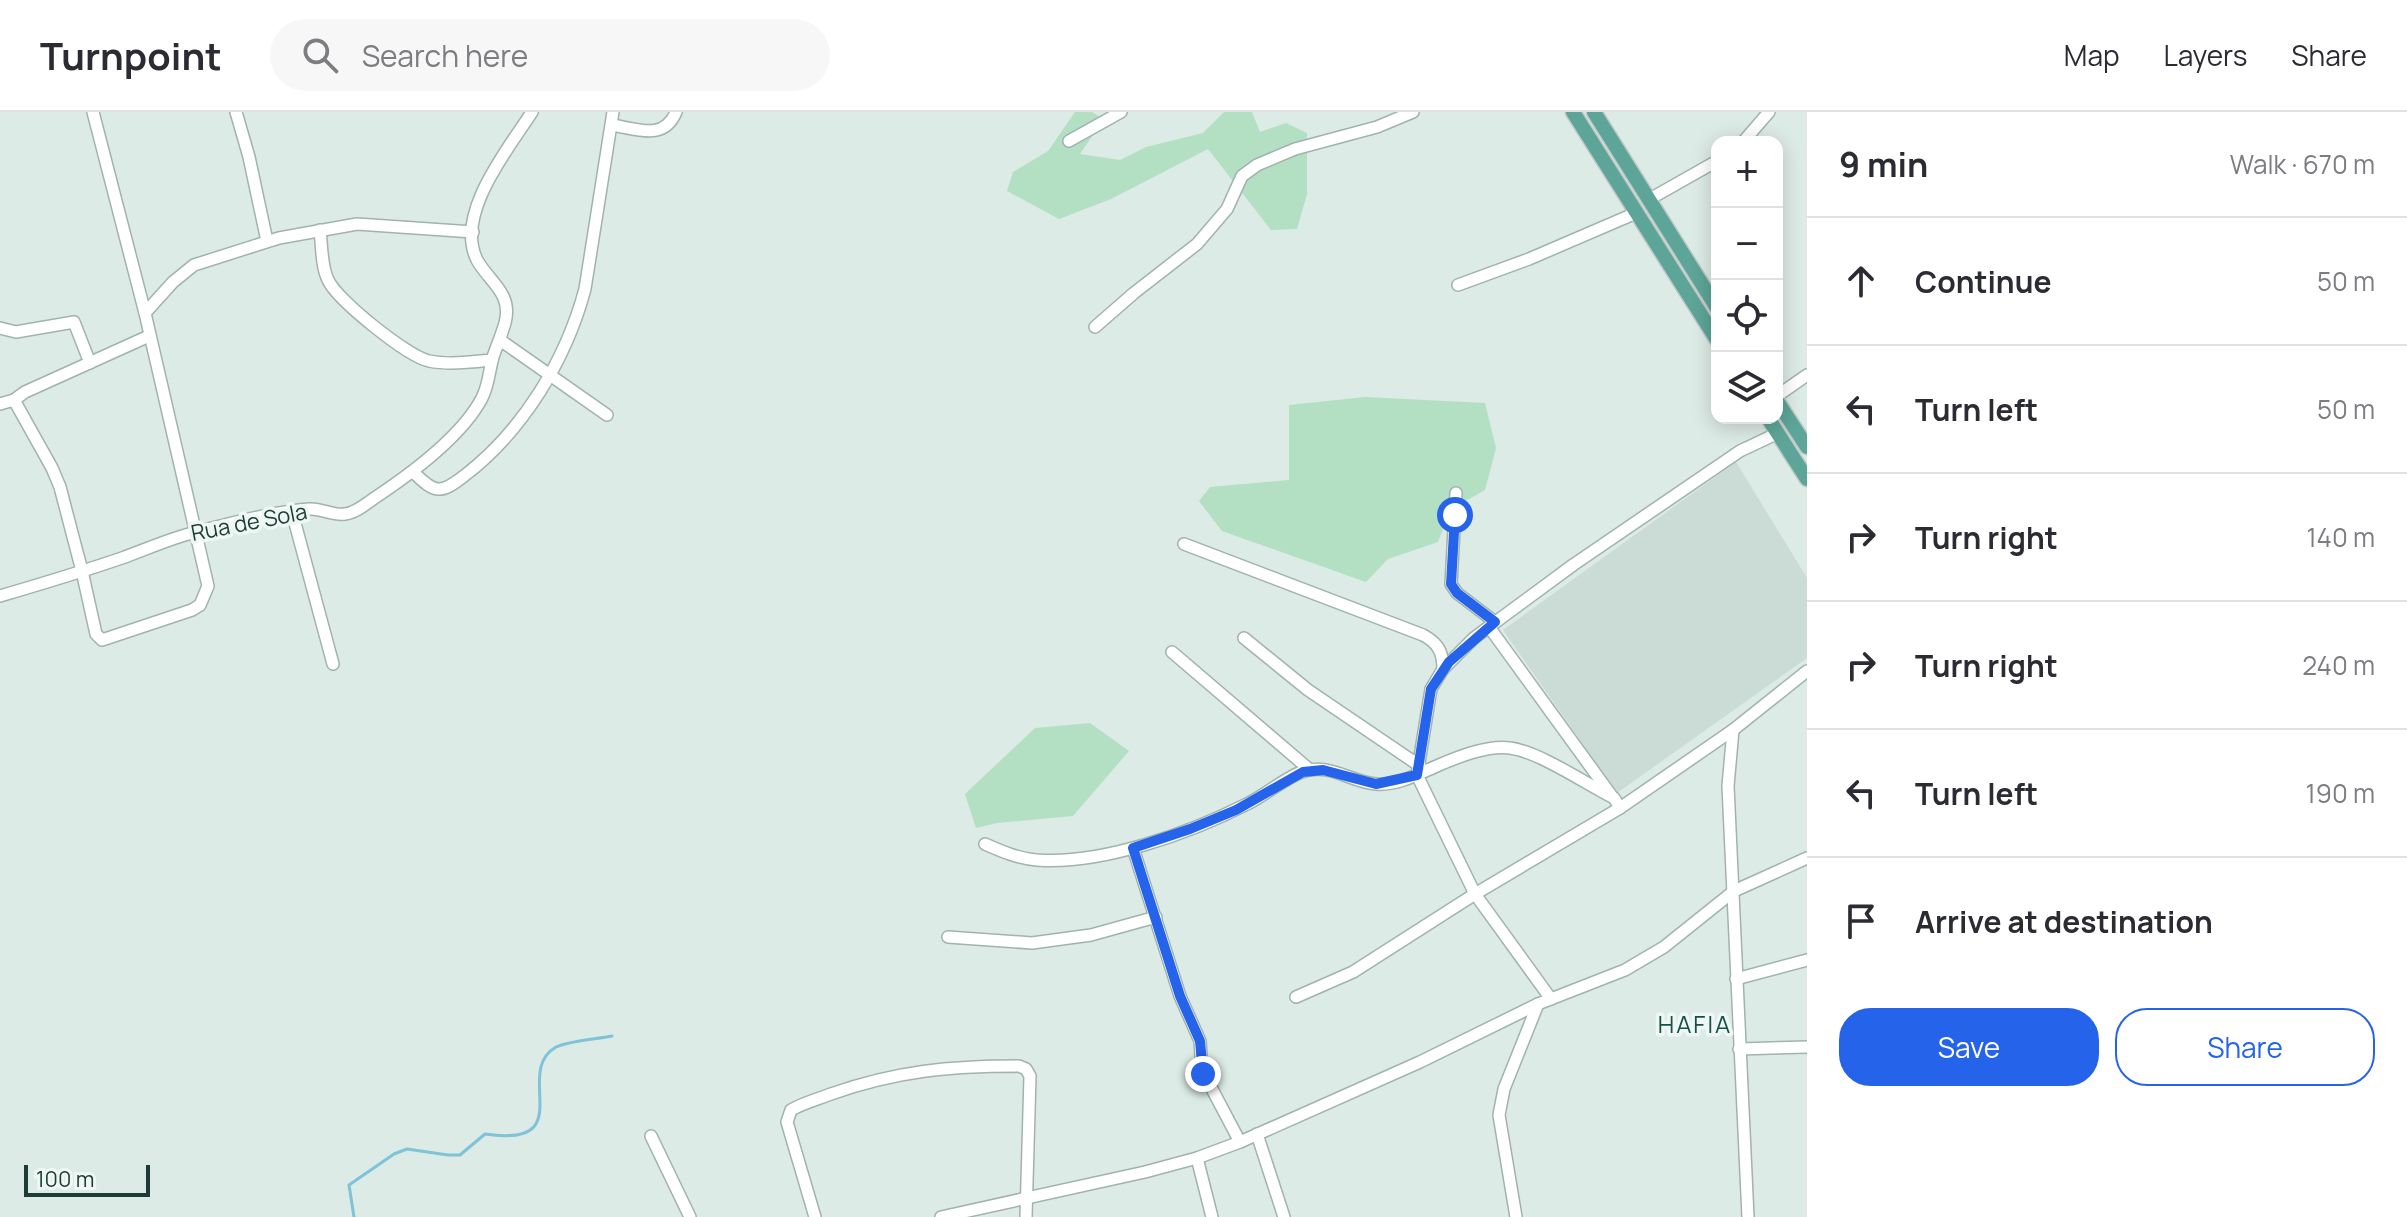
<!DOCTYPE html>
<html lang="en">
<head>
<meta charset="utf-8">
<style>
	:root { --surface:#fff; --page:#f7f7f7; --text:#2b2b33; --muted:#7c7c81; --line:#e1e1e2; --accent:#2563eb }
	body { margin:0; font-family:Manrope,sans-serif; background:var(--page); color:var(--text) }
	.controls { position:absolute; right:24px; top:24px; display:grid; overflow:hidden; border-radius:16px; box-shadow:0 4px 20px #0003 }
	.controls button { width:72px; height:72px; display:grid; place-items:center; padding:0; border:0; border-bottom:2px solid var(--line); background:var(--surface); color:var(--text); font:40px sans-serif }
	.scale { position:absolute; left:24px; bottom:20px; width:126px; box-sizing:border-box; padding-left:8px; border:4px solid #1d3c36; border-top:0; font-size:22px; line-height:28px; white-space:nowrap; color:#1d3c36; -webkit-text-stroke:6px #eef7f3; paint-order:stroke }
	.stop { position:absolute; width:24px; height:24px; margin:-18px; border:6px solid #2563eb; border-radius:50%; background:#fff }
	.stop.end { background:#2563eb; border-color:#fff; box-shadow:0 2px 8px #0008 }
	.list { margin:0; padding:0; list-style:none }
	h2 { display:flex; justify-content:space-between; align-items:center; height:104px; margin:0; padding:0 32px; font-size:34px }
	h2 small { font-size:26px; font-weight:400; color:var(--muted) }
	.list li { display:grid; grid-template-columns:52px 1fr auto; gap:24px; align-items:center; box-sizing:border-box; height:128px; padding:0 32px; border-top:2px solid var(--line) }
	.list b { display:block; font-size:30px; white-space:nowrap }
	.list em { font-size:26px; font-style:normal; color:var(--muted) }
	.actions { display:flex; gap:16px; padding:24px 32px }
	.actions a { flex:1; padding:18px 0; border:2px solid var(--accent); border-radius:32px; text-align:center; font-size:28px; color:var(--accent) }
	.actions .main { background:var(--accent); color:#fff }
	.icon { flex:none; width:44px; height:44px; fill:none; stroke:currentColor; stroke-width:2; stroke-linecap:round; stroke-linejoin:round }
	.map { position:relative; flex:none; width:1807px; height:1105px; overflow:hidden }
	header { display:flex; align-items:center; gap:48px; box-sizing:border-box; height:112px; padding:0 40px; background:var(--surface); border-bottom:2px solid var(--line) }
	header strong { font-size:38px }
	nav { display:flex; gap:44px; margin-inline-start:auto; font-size:28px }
	.search { width:560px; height:72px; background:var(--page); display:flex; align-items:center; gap:20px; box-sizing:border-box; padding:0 28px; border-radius:44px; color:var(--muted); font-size:30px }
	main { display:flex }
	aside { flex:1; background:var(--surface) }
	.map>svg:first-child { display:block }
	.built { fill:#cbdbd5 }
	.green { fill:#b3dfc2 }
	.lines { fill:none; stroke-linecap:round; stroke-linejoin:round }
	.stream { stroke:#7ec3d7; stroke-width:3 }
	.minor-casing { stroke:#a0b3ae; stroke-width:14 }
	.major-casing { stroke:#c0c8c7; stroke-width:17 }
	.minor { stroke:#fff; stroke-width:11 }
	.major { stroke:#5da598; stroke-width:14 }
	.route { stroke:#2563eb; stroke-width:10 }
	.labels { text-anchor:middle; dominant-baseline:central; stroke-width:7; stroke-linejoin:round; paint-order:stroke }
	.street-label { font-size:22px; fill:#1d3c36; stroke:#eef7f3 }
	.neighbourhood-label { font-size:24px; letter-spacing:2px; fill:#175046; stroke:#eef7f3 }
</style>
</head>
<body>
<header>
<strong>Turnpoint</strong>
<div class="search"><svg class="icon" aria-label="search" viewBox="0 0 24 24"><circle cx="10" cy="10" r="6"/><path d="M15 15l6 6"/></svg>Search here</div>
<nav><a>Map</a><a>Layers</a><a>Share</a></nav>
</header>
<main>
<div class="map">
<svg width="1807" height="1105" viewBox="0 0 1807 1105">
	<rect width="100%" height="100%" fill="#ddebe6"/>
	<!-- built -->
	<path class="built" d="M 1736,350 L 1807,466 L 1807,546 L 1617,681 L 1503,518 Z"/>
	<!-- green -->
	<g class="green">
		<path d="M 1075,0 L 1092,0 L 1104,7 L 1080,42 L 1120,48 L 1146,35 L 1203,21 L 1224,0 L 1252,0 L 1260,20 L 1286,11 L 1307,21 L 1307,82 L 1297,117 L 1271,118 L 1208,37 L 1111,87 L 1059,107 L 1007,79 L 1013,60 L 1048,39 Z"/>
		<path d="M 1365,285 L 1485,291 L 1496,336 L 1485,378 L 1451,397 L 1438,430 L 1388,447 L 1366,470 L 1222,419 L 1199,389 L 1210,375 L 1289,368 L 1289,293 Z"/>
		<path d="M 1090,611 L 1129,639 L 1073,704 L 997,711 L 976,716 L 965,682 L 1035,616 Z"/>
	</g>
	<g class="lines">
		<!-- stream -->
		<path class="stream" d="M 354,1105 L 349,1073 L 394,1042 L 407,1037 L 448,1043 L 460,1043 L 485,1022 C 581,1036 512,960 556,935 C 568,929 597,927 612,924"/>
		<defs>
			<g id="minor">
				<path d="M 93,0 L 145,201 L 208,474 L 200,493 L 192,498 L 102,528 L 96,522 L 82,459 L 60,375 L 52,356 L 14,288 L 25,280 L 149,224"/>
				<path d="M 236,0 L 249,45 L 267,129"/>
				<path d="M 612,13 C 638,17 664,29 676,0"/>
				<path d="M 1069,29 L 1121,0"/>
				<path d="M 1743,30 L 1769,0"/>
				<path d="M 1648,88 L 1717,49"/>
				<path d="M 320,118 C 322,134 321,153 328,168 C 337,188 407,244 429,249 C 449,253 472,250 492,248"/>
				<path d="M 1458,173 L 1529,147 L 1636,101"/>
				<path d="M 145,201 L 173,170 L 194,153 L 279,126 L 357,112 L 473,120"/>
				<path d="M 1095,215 L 1134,181 L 1197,132 L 1227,97 L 1242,64 L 1257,53 L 1295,37 L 1377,15 L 1413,0"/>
				<path d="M 0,216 L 16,220 L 74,210 L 90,251"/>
				<path d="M 500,228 L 607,303"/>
				<path d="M 1777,284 L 1807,263"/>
				<path d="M 0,292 L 14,288"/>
				<path d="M 413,360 C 420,366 428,376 438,377 C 447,378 457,369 464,364 C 523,319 566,248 585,177 L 613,0"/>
				<path d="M 1456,381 L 1451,472 L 1457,481 L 1495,510"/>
				<path d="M 292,400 L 333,552"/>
				<path d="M 1184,432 L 1423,523 C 1438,531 1443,540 1443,557"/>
				<path d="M 0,484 C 41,472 81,460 122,446 C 147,437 171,426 196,420 C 233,411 271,400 309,397 C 322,396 333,404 345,402 C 356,401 367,391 376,385 C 412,361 462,324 482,286 C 489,272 489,259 493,245 C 497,233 502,222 505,211 C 513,181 489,170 477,148 C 454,102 509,36 532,0"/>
				<path d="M 1489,515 L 1611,683"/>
				<path d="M 1244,526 L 1308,578 L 1420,654"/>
				<path d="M 1172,540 L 1310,658"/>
				<path d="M 1733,618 L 1728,674 L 1748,1105"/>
				<path d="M 985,732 C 1001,739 1019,747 1037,748 C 1101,753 1190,721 1247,692 C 1265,683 1281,669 1299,661 C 1330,649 1349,670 1376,672 C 1398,674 1420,661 1439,653 C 1460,644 1488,633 1510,636 C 1540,640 1586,672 1614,686 L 1620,696"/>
				<path d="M 1133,736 L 1180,884 L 1200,929 L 1202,958 L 1240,1030"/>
				<path d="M 948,825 L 1032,831 L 1091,823 L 1156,805"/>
				<path d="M 1736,867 L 1807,848"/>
				<path d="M 1296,885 L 1353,860 L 1475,782 L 1620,696 L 1733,618 L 1807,559"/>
				<path d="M 1551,887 L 1475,782 L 1417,663 L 1431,577 L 1443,557 L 1474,526 L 1573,453 L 1740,339 L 1778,321"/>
				<path d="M 1739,937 L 1807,935"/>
				<path d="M 1257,1022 L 1284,1105"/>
				<path d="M 651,1024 L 690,1105"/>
				<path d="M 1197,1046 L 1212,1105"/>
				<path d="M 815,1105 L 787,1010 L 791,998 C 803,991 818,987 831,982 C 896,959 950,954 1019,954 L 1026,957 L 1030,964 L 1026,1105"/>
				<path d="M 941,1105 L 1145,1060 L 1197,1046 L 1240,1030 L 1420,950 L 1538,892 L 1625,858 L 1664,835 L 1734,779 L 1807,746"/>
				<path d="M 1516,1105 L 1499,1003 L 1504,977 L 1538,892"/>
			</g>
			<g id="major">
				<path d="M 1573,0 L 1717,228"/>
				<path d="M 1594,0 L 1717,196"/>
				<path d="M 1777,289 L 1807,335"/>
				<path d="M 1768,306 L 1807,367"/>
			</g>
		</defs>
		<!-- minor casing -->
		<use href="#minor" class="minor-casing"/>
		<!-- major casing -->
		<use href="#major" class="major-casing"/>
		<!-- minor -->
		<use href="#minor" class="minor"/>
		<!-- major -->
		<use href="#major" class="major"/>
	</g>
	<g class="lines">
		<!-- route -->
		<path class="route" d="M 1203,962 L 1200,929 L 1180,884 L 1133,736 L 1190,717 L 1236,698 L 1303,660 L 1323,658 L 1376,672 L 1417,663 L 1431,577 L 1449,550 L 1495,510 L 1457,481 L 1451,472 L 1455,403"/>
	</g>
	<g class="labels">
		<!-- street labels -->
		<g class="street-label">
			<text transform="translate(249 410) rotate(-11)">Rua de Sola</text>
		</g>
		<!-- neighbourhood labels -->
		<g class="neighbourhood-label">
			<text x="1695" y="911">HAFIA</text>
		</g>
	</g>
</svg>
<div class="controls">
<button>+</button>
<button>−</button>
<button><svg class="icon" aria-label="locate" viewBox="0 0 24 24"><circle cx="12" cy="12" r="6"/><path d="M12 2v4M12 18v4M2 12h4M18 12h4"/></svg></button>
<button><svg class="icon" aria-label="layers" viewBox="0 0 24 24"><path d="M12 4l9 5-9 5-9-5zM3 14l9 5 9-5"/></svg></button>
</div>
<div class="scale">100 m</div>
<div class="stop" style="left:1455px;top:403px"></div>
<div class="stop end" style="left:1203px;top:962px"></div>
</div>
<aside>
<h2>9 min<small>Walk · 670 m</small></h2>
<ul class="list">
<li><svg class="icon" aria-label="ahead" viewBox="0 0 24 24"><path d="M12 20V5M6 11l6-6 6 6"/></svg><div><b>Continue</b></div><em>50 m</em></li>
<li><svg class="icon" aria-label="left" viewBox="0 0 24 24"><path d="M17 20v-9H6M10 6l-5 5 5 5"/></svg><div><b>Turn left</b></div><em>50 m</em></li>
<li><svg class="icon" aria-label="right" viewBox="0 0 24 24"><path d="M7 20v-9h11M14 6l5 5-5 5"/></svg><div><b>Turn right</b></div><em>140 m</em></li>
<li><svg class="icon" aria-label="right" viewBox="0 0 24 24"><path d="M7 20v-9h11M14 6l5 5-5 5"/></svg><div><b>Turn right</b></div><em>240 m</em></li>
<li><svg class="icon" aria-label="left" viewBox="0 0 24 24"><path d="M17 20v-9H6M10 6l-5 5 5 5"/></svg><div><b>Turn left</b></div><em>190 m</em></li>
<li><svg class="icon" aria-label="arrive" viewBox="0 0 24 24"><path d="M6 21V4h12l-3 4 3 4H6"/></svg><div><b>Arrive at destination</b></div></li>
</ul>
<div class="actions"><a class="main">Save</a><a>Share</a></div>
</aside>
</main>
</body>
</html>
